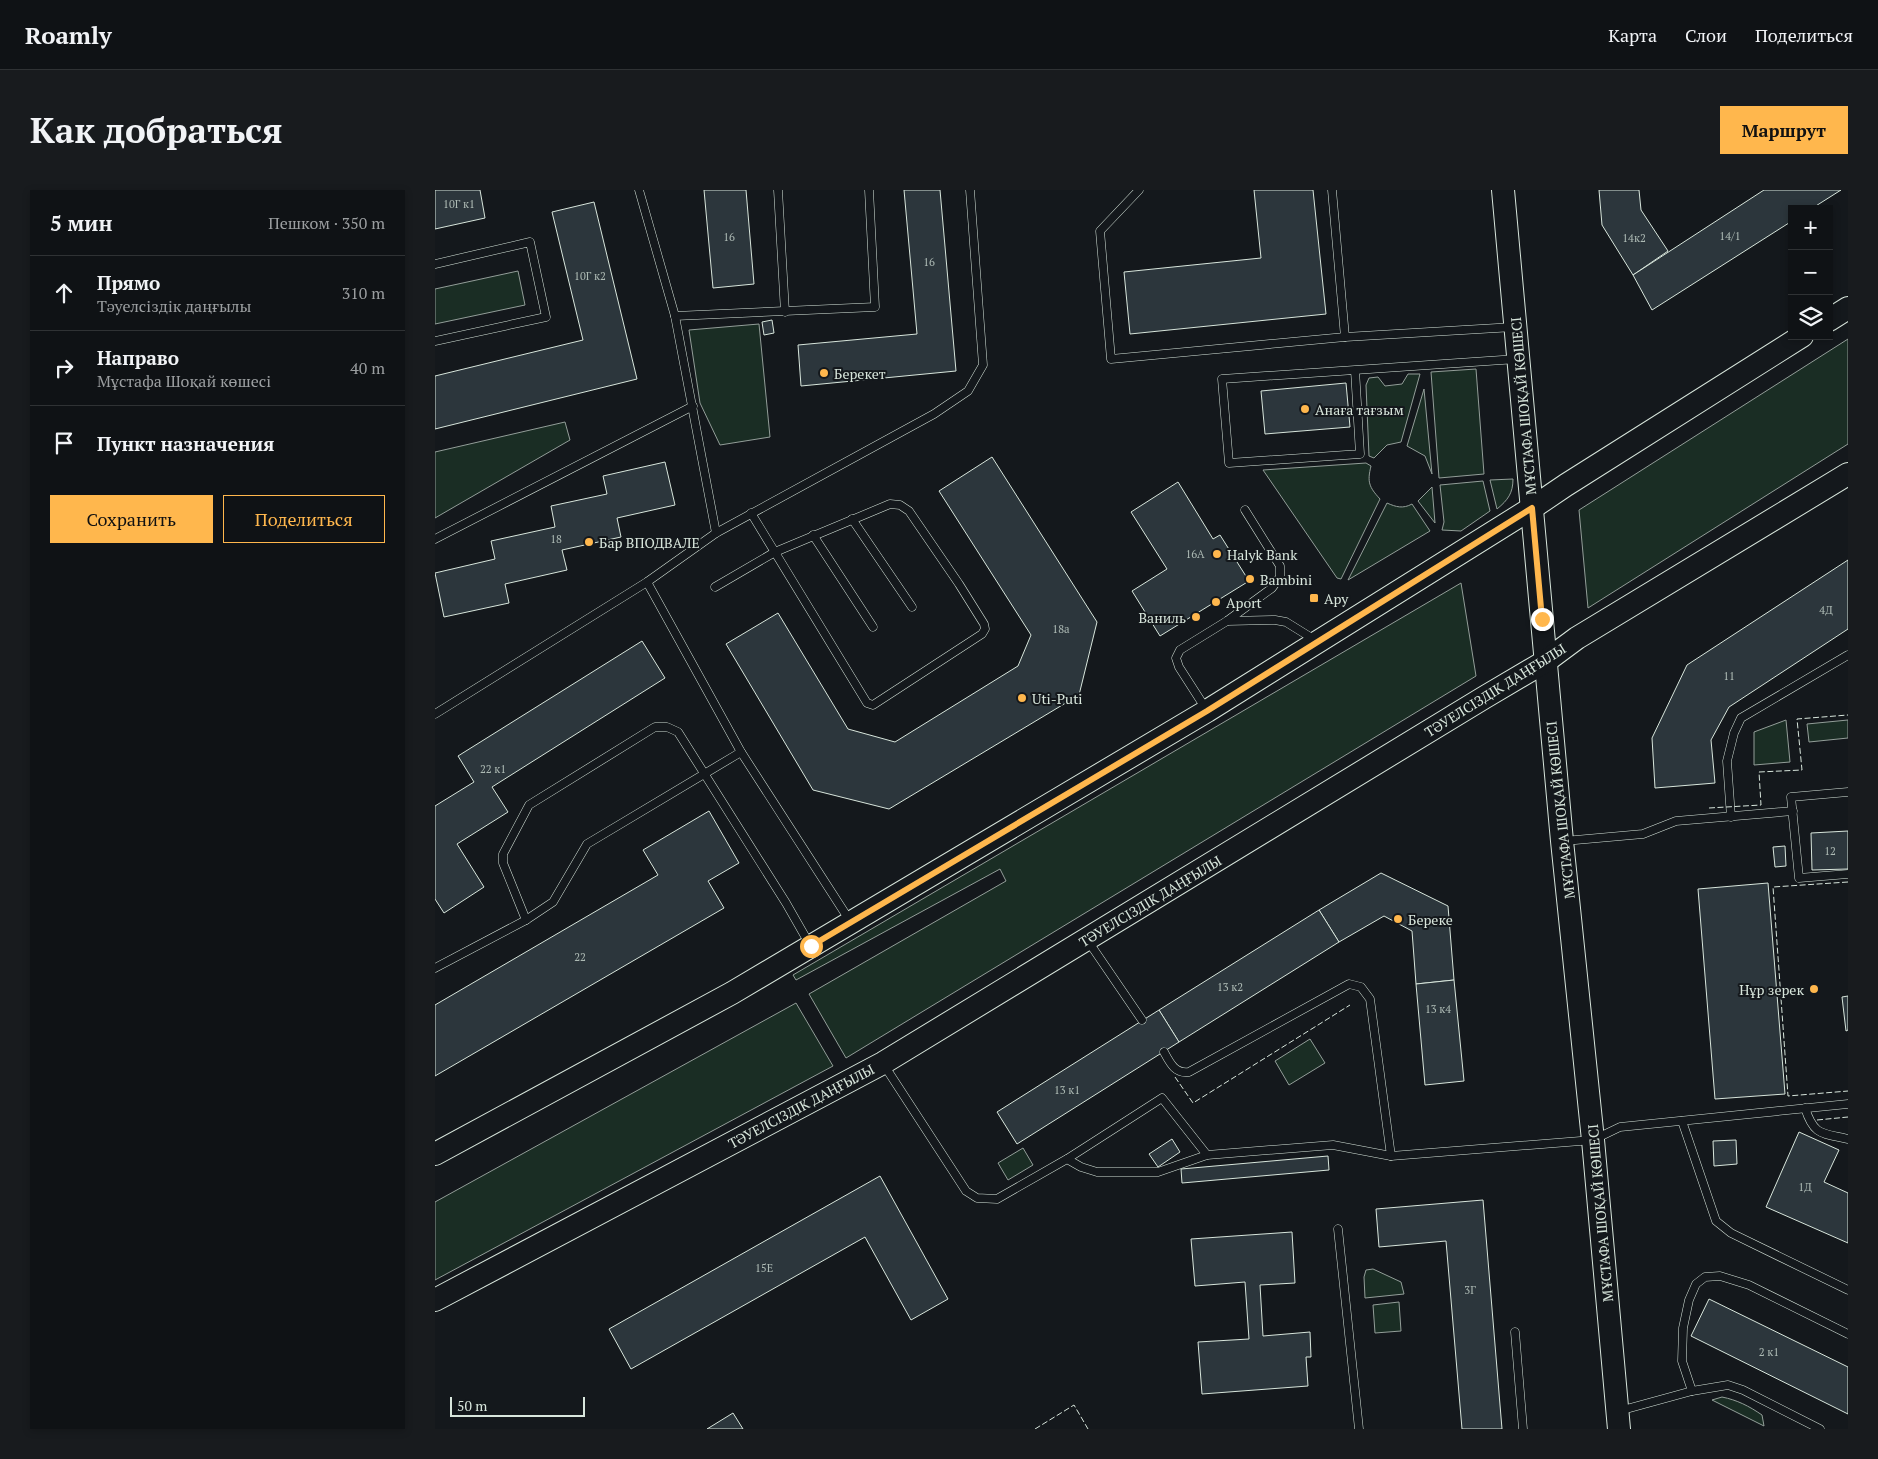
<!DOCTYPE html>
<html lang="ru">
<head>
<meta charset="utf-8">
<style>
	:root { --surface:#0f1215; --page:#181b1e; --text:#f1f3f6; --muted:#9b9ea0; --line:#2f3234; --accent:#ffb74d }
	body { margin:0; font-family:"PT Serif",serif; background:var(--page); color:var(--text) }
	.controls { position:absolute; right:15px; top:15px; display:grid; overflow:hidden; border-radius:0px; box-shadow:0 2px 8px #0003 }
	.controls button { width:45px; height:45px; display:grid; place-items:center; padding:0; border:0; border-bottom:1px solid var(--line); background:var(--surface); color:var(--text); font:25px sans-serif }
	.scale { position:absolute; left:15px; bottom:12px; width:135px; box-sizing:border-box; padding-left:5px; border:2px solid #d8e6dc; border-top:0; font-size:14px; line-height:18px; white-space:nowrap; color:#d8e6dc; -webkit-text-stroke:4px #14181c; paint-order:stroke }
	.stop { position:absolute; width:15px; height:15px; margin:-11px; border:4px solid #ffb74d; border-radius:50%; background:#fff }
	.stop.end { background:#ffb74d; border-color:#fff; box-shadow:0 1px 5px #0008 }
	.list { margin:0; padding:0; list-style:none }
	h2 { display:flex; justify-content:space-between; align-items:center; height:65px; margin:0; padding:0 20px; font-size:21px }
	h2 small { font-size:16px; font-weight:400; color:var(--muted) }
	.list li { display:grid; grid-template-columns:32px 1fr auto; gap:15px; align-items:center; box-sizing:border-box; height:75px; padding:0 20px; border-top:1px solid var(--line) }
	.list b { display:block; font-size:19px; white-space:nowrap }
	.list p { margin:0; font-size:16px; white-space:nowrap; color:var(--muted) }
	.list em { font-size:16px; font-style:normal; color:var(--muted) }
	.actions { display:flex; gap:10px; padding:15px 20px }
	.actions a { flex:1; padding:11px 0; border:1px solid var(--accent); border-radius:0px; text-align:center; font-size:18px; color:var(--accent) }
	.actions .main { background:var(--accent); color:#111 }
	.icon { flex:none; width:28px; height:28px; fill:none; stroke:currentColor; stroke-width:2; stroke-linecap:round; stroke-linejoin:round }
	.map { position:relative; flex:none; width:1413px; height:1239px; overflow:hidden; border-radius:0px }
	header { display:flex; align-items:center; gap:30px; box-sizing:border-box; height:70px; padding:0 25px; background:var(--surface); border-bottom:1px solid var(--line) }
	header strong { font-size:24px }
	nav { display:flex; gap:28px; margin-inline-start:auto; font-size:18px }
	.intro { display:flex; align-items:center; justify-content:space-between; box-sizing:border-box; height:120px; padding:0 30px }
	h1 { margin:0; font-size:35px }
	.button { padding:12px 22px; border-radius:0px; background:var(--accent); color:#111; font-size:18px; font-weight:700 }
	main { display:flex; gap:30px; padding:0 30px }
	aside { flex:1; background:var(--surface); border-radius:0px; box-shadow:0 2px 8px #0003 }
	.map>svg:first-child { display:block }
	.green { fill:#1a2d24; stroke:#939e99 }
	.building { fill:#2c363c; stroke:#d8e6dc }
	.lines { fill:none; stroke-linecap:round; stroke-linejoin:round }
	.lane-casing { stroke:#d8e6dc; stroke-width:9 }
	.secondary-casing { stroke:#d8e6dc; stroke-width:24 }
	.lane { stroke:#14181c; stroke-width:8 }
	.secondary { stroke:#14181c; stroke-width:22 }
	.fence { stroke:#d8e6dc; stroke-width:1; stroke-dasharray:6 2.5; stroke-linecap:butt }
	.route { stroke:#ffb74d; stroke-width:6 }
	.poi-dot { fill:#ffb74d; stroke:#14181c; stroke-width:2 }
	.labels { text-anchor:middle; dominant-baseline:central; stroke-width:4; stroke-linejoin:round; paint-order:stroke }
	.number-label { font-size:11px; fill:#adbab4 }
	.poi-label { font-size:14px; fill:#d8e6dc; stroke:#14181c; text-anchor:start }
	.street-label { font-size:14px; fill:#d8e6dc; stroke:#14181c }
</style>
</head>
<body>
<header>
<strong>Roamly</strong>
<nav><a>Карта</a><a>Слои</a><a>Поделиться</a></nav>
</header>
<div class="intro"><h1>Как добраться</h1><a class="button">Маршрут</a></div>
<main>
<aside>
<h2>5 мин<small>Пешком · 350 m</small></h2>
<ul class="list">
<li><svg class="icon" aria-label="ahead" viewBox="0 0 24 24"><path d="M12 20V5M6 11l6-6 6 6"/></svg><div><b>Прямо</b><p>Тәуелсіздік даңғылы</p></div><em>310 m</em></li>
<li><svg class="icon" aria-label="right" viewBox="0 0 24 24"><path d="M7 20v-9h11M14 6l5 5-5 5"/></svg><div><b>Направо</b><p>Мұстафа Шоқай көшесі</p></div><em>40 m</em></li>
<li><svg class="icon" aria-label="arrive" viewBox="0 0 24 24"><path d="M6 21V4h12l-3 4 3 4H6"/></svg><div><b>Пункт назначения</b></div></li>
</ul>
<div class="actions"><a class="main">Сохранить</a><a>Поделиться</a></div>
</aside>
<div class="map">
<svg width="1413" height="1239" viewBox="0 0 1413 1239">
	<rect width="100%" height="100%" fill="#14181c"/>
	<!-- green -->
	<g class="green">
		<path d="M 83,81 L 90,115 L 0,134 L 0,99 Z"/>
		<path d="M 324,134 L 335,247 L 285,255 L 265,213 L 254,140 Z"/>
		<path d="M 1413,149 L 1413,254 L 1153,418 L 1144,320 Z"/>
		<path d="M 1041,179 L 1049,284 L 1004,288 L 996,182 Z"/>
		<path d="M 973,184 L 985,184 L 966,252 L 952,255 L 939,268 L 934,266 L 931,195 L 934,188 L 943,187 L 950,196 L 967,194 Z"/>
		<path d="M 989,199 L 997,284 L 990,266 L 972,256 Z"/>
		<path d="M 130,232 L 135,250 L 0,328 L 0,262 Z"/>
		<path d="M 931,273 L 936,276 C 932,292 934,297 945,309 L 906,389 L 902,388 L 828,280 Z"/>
		<path d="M 1078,289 C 1078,303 1073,310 1062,319 L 1055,290 Z"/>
		<path d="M 1048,291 L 1055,321 L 1026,341 L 1007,340 L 1009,332 L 1005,295 Z"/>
		<path d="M 997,297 L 1000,333 L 983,311 Z"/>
		<path d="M 952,313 C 961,317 968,319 977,314 L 995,341 L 913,390 Z"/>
		<path d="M 1026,393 L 1041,486 L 411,868 L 374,804 L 571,691 L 565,679 L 361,790 L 358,785 Z"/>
		<path d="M 1351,530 L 1355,572 L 1319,575 L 1319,542 Z"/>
		<path d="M 1413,530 L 1413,548 L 1374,552 L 1372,534 Z"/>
		<path d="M 361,813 L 398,876 L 0,1090 L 0,1012 Z"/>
		<path d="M 875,849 L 890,873 L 854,895 L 840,871 Z"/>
		<path d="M 588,958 L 598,975 L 573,990 L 563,973 Z"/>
		<path d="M 938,1079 L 966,1092 L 969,1104 L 930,1108 L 929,1087 L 931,1080 Z"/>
		<path d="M 964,1112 L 966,1141 L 940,1143 L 938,1115 Z"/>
		<path d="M 1287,1207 C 1302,1210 1314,1216 1327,1225 L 1329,1236 L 1277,1210 Z"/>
	</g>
	<!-- building -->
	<g class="building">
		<path d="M 0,0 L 45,0 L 50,28 L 0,39 Z"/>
		<path d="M 269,0 L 311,0 L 319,94 L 278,98 Z"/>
		<path d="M 469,0 L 505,0 L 521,181 L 366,196 L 363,155 L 482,144 Z"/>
		<path d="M 819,0 L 878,0 L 891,124 L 695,144 L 689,82 L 826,68 Z"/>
		<path d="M 1164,0 L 1204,0 L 1206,20 L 1233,61 L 1198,85 L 1167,35 Z"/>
		<path d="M 1329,0 L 1406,0 L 1376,19 L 1357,19 L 1357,31 L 1217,120 L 1198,85 Z"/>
		<path d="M 159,12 L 202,189 L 0,239 L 0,186 L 148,150 L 117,22 Z"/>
		<path d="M 337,130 L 339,143 L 329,145 L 327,132 Z"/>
		<path d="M 911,193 L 915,237 L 830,244 L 826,201 Z"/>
		<path d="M 557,267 L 662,432 L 644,505 L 454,619 L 378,600 L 291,454 L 343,423 L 413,539 L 460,552 L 583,476 L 596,445 L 504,301 Z"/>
		<path d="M 230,272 L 240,315 L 182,328 L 186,347 L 127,360 L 132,380 L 70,394 L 74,413 L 9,427 L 0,383 L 60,369 L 56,351 L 120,337 L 116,316 L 172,304 L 168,286 Z"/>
		<path d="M 743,292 L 778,349 L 785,345 L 814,391 L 725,446 L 697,401 L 732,379 L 696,322 Z"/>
		<path d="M 1413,370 L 1413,439 L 1294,517 L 1276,550 L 1280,593 L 1220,598 L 1217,548 L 1252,475 Z"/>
		<path d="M 207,451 L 230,488 L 57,597 L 73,622 L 22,654 L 49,697 L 9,723 L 0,709 L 0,616 L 39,592 L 23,566 Z"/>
		<path d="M 274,621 L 304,673 L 273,691 L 289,718 L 0,886 L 0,815 L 223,685 L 208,660 Z"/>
		<path d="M 1413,641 L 1413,679 L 1377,680 L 1376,643 Z"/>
		<path d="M 1350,656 L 1351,676 L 1340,677 L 1338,657 Z"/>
		<path d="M 946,683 L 1013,716 L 1019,790 L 981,794 L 977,741 L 949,726 L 904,752 L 884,720 Z"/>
		<path d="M 1333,693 L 1350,904 L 1280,909 L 1263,699 Z"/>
		<path d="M 884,720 L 904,752 L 744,852 L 724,820 Z"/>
		<path d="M 1019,790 L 1029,891 L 990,895 L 981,794 Z"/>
		<path d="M 1413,806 L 1413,840 L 1411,841 L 1407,807 Z"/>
		<path d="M 724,820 L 744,852 L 582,954 L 562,922 Z"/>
		<path d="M 1364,942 L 1404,960 L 1389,992 L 1413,1003 L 1413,1053 L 1331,1017 Z"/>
		<path d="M 737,949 L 745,962 L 723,977 L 714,964 Z"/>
		<path d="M 1301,950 L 1302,974 L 1279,976 L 1278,951 Z"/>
		<path d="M 893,966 L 894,980 L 747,993 L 746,979 Z"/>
		<path d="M 445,986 L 513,1109 L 476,1130 L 430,1047 L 196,1179 L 174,1139 Z"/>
		<path d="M 1048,1010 L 1067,1239 L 1027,1239 L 1011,1051 L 944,1057 L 941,1019 Z"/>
		<path d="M 857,1042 L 860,1093 L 825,1095 L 828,1146 L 875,1142 L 876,1167 L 871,1167 L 873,1196 L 767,1204 L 763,1152 L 814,1149 L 810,1092 L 760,1096 L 756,1049 Z"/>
		<path d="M 1274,1109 L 1413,1177 L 1413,1224 L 1256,1146 Z"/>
		<path d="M 298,1223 L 308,1239 L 272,1239 Z"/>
	</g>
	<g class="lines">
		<defs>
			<g id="lane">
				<path d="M 204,0 L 240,126 L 281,343"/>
				<path d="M 343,0 L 350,122"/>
				<path d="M 704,0 L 665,41 L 676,169 L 910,147 L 1079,137"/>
				<path d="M 897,0 L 910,147"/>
				<path d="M 0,74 L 95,52 L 111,127 L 0,151"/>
				<path d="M 240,126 L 440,117 L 434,0"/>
				<path d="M 920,180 L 925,264 L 794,273 L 787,189 L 1082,169"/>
				<path d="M 417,329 L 477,417"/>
				<path d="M 378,345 L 438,437"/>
				<path d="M 0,349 L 258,216"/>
				<path d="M 212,392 L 306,562 L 415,731"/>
				<path d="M 280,397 L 340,362 L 455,314 L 465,315 L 474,321 L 524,394 L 549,434 L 550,439 L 547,444 L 438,515 L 432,513 L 316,323"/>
				<path d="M 792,431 L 840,430 L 851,432 L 880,450"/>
				<path d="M 771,519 L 744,477 L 741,468 L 745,460 L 792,431 L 837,398 L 845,387 L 845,376 L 810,320"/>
				<path d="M 0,524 L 212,392 L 281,343 L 499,224 L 533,201 L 548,175 L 535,0"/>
				<path d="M 1413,602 L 1356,607 L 1364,688 L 1413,684"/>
				<path d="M 1296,627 L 1292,571 L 1299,543 L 1306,528 L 1413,465"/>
				<path d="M 1129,651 L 1208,644 L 1241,631 L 1358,621"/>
				<path d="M 91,730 L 68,673 L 68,664 L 94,615 L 220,537 L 232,537 L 243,542 L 351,713 L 375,755"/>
				<path d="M 653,751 L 707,830"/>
				<path d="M 0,778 L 91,730 L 118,712 L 152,654 L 306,562"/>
				<path d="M 729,862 C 735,873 740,884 754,882 L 914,794 L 926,797 L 935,809 L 956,966 L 1158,950 L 1185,937 L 1413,914"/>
				<path d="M 449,875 L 531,1001 L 542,1008 L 562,1009 L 632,969 L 646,977 L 662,982 L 723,982 L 772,965 L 898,955 L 956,966"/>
				<path d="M 1370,918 C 1379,946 1387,943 1413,949"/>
				<path d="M 1247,931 L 1281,1031 L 1296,1043 L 1413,1100"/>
				<path d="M 632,969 L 727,908 L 772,965"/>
				<path d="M 903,1039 L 924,1239"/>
				<path d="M 1080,1142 L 1088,1239"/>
				<path d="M 1257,1201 L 1293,1195 L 1308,1200 L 1385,1239"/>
				<path d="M 1184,1221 L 1257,1201 L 1247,1171 L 1248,1138 L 1254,1110 L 1261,1094 L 1270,1087 L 1285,1086 L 1314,1095 L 1413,1144"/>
			</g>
			<g id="secondary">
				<path d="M 1068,0 L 1127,651 L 1158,950 L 1184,1239"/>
				<path d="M 1394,130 L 1413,118"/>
				<path d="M 0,964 L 297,803 L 772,521 L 1097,318 L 1131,295 L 1367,146"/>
				<path d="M 0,1110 L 448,873 L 1050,507 L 1111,471 L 1142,448 L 1413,284"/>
			</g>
		</defs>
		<!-- lane casing -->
		<use href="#lane" class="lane-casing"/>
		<!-- secondary casing -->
		<use href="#secondary" class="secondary-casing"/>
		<!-- lane -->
		<use href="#lane" class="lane"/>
		<!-- secondary -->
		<use href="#secondary" class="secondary"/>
		<!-- fence -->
		<g class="fence">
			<path d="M 1274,618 L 1326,615 L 1324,582 L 1367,580 L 1362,529 L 1413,525"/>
			<path d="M 1413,692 L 1338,697 L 1353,906 L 1413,901"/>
			<path d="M 740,887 L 758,913 L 915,815"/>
			<path d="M 1382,930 L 1413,927"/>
			<path d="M 600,1239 L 639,1215 L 653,1239"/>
		</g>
	</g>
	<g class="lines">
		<!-- route -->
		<path class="route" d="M 376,756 L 772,521 L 1097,318 L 1107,429"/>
	</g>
	<!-- markers -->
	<g class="poi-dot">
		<circle cx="389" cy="183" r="5"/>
		<circle cx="870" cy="219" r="5"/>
		<circle cx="154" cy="352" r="5"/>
		<circle cx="782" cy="364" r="5"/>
		<circle cx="815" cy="389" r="5"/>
		<rect x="874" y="403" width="10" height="10" rx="2.5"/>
		<circle cx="781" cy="412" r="5"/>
		<circle cx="761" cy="427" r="5"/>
		<circle cx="587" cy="508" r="5"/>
		<circle cx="963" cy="729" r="5"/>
		<circle cx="1379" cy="799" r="5"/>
	</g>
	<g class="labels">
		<!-- number labels -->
		<g class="number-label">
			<text x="24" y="14">10Г к1</text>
			<text x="1295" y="46">14/1</text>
			<text x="294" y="47">16</text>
			<text x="1199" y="48">14к2</text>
			<text x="494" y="72">16</text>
			<text x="155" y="86">10Г к2</text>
			<text x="121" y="349">18</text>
			<text x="760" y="364">16А</text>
			<text x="1391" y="420">4Д</text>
			<text x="626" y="439">18а</text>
			<text x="1294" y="486">11</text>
			<text x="58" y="579">22 к1</text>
			<text x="1395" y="661">12</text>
			<text x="145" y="767">22</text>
			<text x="795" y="797">13 к2</text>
			<text x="1003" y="819">13 к4</text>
			<text x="632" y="900">13 к1</text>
			<text x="1370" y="997">1Д</text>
			<text x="329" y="1078">15Е</text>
			<text x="1035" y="1100">3Г</text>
			<text x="1334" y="1162">2 к1</text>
		</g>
		<!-- poi labels -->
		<g class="poi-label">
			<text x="399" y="183">Берекет</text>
			<text x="880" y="219">Анаға тағзым</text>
			<text x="164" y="352">Бар ВПОДВАЛЕ</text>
			<text x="792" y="364">Halyk Bank</text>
			<text x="825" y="389">Bambini</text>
			<text x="889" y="408">Ару</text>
			<text x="791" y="412">Aport</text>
			<text x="751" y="427" text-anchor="end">Ваниль</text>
			<text x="597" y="508">Uti-Puti</text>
			<text x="973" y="729">Береке</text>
			<text x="1369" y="799" text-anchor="end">Нұр зерек</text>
		</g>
		<!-- street labels -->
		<g class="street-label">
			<text transform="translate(1088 216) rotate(-95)">МҰСТАФА ШОҚАЙ КӨШЕСІ</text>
			<text transform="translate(1060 500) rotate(-32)">ТӘУЕЛСІЗДІК ДАҢҒЫЛЫ</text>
			<text transform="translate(1125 620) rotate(-96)">МҰСТАФА ШОҚАЙ КӨШЕСІ</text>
			<text transform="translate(715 711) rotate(-31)">ТӘУЕЛСІЗДІК ДАҢҒЫЛЫ</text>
			<text transform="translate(366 916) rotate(-28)">ТӘУЕЛСІЗДІК ДАҢҒЫЛЫ</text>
			<text transform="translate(1165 1023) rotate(-95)">МҰСТАФА ШОҚАЙ КӨШЕСІ</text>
		</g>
	</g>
</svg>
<div class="controls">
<button>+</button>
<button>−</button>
<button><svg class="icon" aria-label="layers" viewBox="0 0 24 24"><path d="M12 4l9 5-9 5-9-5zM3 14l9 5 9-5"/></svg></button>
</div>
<div class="scale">50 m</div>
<div class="stop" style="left:376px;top:756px"></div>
<div class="stop end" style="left:1107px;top:429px"></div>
</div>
</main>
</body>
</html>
